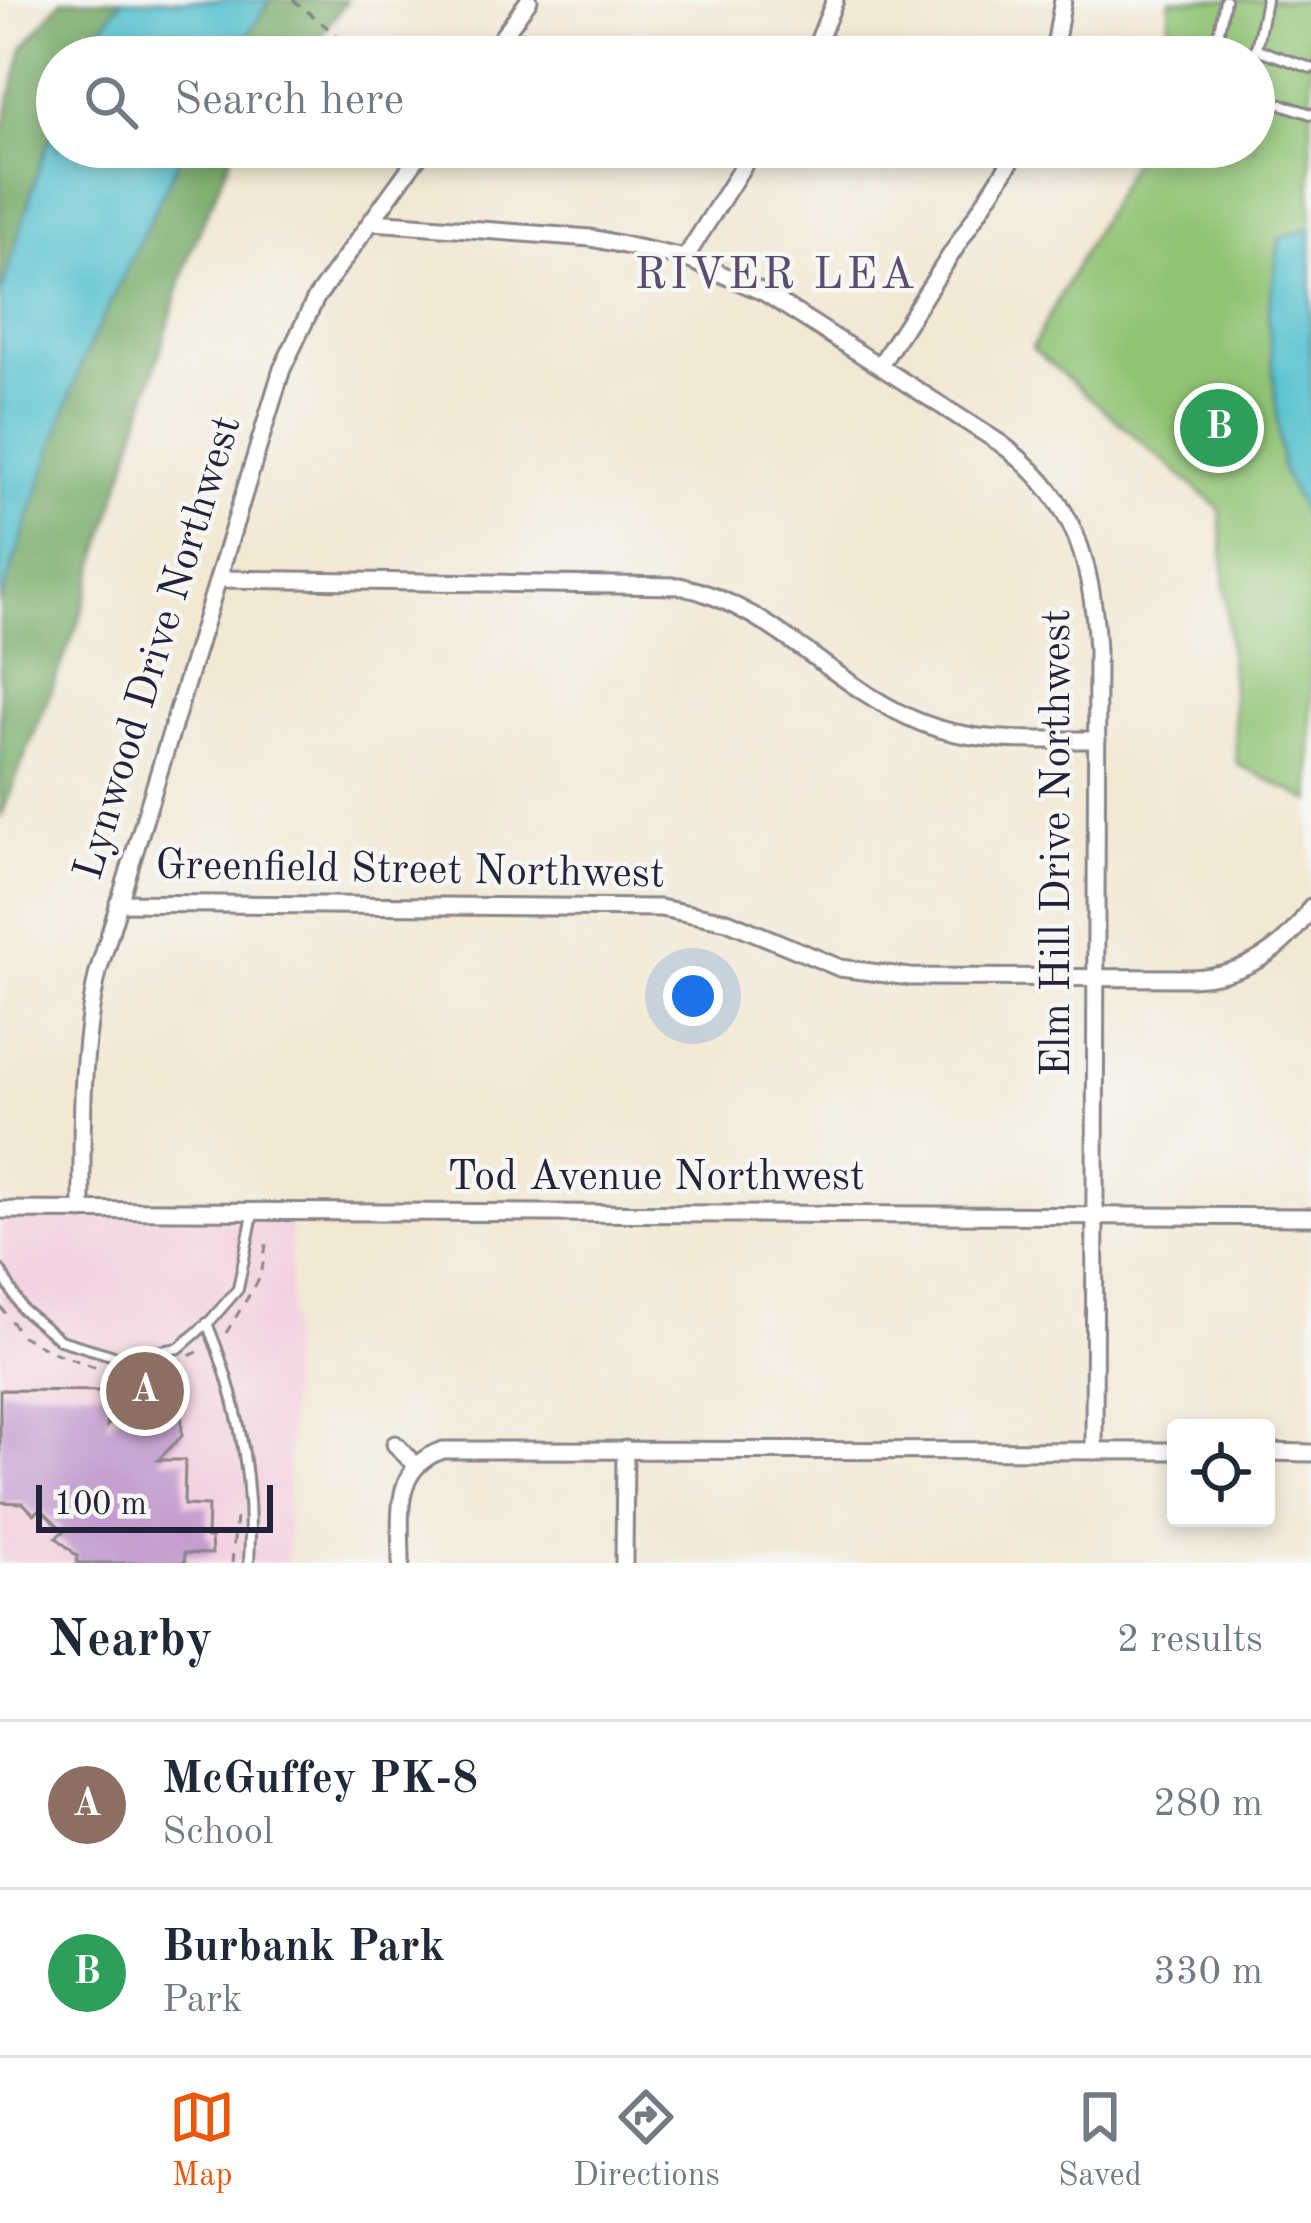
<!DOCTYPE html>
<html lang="en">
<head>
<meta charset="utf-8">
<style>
	:root { --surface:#fff; --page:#f2f2f3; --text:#1f2937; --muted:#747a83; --line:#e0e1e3; --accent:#ea580c }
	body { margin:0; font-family:"Old Standard TT",serif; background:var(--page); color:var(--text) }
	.controls { position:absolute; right:36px; bottom:36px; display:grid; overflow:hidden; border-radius:12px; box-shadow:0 6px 18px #0003 }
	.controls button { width:108px; height:108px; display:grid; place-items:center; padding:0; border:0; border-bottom:3px solid var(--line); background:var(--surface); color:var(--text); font:60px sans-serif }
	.scale { position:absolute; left:36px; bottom:30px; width:237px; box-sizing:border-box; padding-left:12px; border:6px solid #22223b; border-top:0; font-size:33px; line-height:42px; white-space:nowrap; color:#22223b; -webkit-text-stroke:9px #f6f6f2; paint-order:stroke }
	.you { position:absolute; left:693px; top:996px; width:42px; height:42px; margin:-30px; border:9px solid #fff; border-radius:50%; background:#1a73e8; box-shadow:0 0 0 18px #1a73e833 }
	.badge { display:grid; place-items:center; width:78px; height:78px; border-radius:50%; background:var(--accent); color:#fff; font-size:39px; font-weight:700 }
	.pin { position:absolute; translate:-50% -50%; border:6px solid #fff; box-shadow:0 3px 12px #0006 }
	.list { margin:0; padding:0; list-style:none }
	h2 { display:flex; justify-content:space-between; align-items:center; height:156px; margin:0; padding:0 48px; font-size:51px }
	h2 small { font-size:39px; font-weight:400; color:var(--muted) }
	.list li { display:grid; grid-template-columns:78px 1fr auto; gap:36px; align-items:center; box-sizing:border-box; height:168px; padding:0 48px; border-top:3px solid var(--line) }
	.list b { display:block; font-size:45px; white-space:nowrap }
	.list p { margin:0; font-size:39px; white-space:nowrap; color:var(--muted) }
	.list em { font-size:39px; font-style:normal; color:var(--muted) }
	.icon { flex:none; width:66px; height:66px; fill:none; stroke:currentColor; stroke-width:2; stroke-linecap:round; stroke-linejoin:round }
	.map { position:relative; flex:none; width:1311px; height:1563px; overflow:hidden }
	.search { position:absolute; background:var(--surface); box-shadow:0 6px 18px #0003; left:36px; right:36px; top:36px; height:132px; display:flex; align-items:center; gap:30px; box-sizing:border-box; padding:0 42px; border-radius:66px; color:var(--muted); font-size:45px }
	.sheet { height:492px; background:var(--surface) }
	nav { display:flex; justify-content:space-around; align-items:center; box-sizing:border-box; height:168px; border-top:3px solid var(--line); background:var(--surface); font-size:33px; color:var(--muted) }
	nav a { display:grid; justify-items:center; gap:6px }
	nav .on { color:var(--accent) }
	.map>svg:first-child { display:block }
	.built { fill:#f3cfdf }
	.green { fill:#90c373; stroke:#597257; stroke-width:3 }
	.forest { fill:#74a965; stroke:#4b6650; stroke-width:3 }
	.water { fill:#55c1cf; stroke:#3c7285; stroke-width:3 }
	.building { fill:#c39dcf }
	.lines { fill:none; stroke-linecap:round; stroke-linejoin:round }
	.lane-casing { stroke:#8a8588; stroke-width:14 }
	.street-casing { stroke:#8a8588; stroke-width:21 }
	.path { stroke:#8a8588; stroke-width:3; stroke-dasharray:9 9; stroke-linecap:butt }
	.lane { stroke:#fff; stroke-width:8 }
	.street { stroke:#fff; stroke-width:15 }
	.labels { text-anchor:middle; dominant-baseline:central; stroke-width:9; stroke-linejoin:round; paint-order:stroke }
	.street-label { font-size:42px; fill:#22223b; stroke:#f6f6f2 }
	.neighbourhood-label { font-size:45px; letter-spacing:3px; fill:#5a4d6f; stroke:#f6f6f2 }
</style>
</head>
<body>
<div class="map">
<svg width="1311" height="1563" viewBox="0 0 1311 1563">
	<rect width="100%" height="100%" fill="#f6f6f2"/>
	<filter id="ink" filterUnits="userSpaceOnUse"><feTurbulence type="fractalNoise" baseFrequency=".00833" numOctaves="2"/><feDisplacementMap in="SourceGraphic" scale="24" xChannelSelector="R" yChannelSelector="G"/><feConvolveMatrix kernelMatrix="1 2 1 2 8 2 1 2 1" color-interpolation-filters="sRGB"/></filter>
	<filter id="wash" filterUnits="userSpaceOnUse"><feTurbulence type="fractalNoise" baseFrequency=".004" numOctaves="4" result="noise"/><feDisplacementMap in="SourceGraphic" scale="48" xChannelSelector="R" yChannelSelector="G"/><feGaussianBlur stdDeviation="2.7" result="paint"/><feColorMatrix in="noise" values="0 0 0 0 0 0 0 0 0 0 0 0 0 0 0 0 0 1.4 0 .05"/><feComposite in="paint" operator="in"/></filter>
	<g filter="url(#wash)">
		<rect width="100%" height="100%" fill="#f3e8d4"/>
		<!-- built -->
		<path class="built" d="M 0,1217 L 291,1219 L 288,1563 L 0,1563 Z"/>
		<!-- green -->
		<path class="green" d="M 1170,0 L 1311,0 L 1311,801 L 1237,764 L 1220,509 L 1032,348 L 1140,147 L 1254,147 L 1254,57 L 1167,57 Z"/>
		<!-- forest -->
		<g class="forest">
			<path d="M 61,0 L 122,0 L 93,39 L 85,57 L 57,57 L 57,122 L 42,158 L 0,297 L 0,139 L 23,48 Z"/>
			<path d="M 270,0 L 347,0 L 306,57 L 234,57 Z"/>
			<path d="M 185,147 L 235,147 L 189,256 L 79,621 L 0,819 L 0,603 L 82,361 Z"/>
		</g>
		<!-- water -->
		<g class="water">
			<path d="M 122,0 L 270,0 L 234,57 L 85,57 L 93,39 Z"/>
			<path d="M 57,122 L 57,147 L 185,147 L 82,361 L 0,603 L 0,297 L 42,158 Z"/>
			<path d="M 1311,228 L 1311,530 L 1282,469 L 1268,315 L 1280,238 Z"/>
		</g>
		<g id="blocks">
			<!-- building -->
			<path class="building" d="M 0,1390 L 108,1391 L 107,1426 L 139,1395 L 181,1396 L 182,1436 L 158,1460 L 185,1460 L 184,1505 L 208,1506 L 207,1538 L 211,1538 L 212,1554 L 184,1553 L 185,1563 L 77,1563 L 77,1556 L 56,1537 L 64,1531 L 41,1509 L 34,1514 L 23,1503 L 0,1502 Z"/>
		</g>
	</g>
	<g filter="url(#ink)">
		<use href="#blocks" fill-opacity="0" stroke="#8a8588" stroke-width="3"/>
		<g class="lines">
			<defs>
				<g id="lane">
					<path d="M 1266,0 L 1256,49 L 1311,68"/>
					<path d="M 1214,57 L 1225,0"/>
					<path d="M 1254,62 L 1256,49"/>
					<path d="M 1254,95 L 1311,114"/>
					<path d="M 0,1270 L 22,1309 L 60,1340 L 121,1358 L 179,1348 L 211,1320 L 238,1289 L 253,1214"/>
					<path d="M 207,1323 C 239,1400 254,1480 249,1563"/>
				</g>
				<g id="street">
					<path d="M 488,57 L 529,0"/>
					<path d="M 812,57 L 835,0"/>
					<path d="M 1053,57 L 1063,0"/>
					<path d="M 373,222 L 591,238 L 685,258 L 765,293 L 1000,443 C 1075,498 1093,562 1097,651 L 1094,1451"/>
					<path d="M 685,258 L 755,147"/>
					<path d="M 880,365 L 1020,147"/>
					<path d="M 219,579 L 680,586 C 775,607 834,688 922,723 C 977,745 1038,739 1097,740"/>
					<path d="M 118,903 L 660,908 L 727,921 L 840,968 L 910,977 L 1191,978 C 1242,976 1285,951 1311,907"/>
					<path d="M 0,1210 L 1311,1217"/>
					<path d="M 82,1211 C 82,1130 80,1051 98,972 L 282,369 L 316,298 L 425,147"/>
					<path d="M 395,1444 L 415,1465"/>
					<path d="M 1266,1452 L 1311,1453"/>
					<path d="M 401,1563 C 401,1518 391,1467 443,1450 L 1176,1451"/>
					<path d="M 624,1563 L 625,1449"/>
				</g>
			</defs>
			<!-- lane casing -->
			<use href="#lane" class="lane-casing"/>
			<!-- street casing -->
			<use href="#street" class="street-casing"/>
			<!-- path -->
			<g class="path">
				<path d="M 293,0 L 364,57"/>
				<path d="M 0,1306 L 22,1336 L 50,1351 L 114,1374 L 159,1370 L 204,1349"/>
				<path d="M 226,1333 L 261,1276 L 267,1239"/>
				<path d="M 232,1563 L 236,1517"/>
			</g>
			<!-- lane -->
			<use href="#lane" class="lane"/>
			<!-- street -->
			<use href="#street" class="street"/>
		</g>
	</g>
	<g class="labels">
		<!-- street labels -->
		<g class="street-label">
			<text transform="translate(159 648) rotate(-73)">Lynwood Drive Northwest</text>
			<text transform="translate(1058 843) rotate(-90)">Elm Hill Drive Northwest</text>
			<text transform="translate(410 871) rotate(1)">Greenfield Street Northwest</text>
			<text x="656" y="1178">Tod Avenue Northwest</text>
		</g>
		<!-- neighbourhood labels -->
		<g class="neighbourhood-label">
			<text x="776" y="276">RIVER LEA</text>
		</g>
	</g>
</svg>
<div class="controls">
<button><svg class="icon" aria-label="locate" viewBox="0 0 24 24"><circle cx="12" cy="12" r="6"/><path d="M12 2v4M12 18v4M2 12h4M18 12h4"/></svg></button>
</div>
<div class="scale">100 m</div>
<div class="you"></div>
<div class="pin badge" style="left:145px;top:1391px;background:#8d6e63">A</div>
<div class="pin badge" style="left:1219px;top:428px;background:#2e9e5b">B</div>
<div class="search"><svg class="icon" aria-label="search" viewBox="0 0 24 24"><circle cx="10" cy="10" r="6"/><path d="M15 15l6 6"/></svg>Search here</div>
</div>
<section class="sheet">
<h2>Nearby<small>2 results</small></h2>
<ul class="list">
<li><span class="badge" style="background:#8d6e63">A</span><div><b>McGuffey PK-8</b><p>School</p></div><em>280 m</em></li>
<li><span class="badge" style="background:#2e9e5b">B</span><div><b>Burbank Park</b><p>Park</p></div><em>330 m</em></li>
</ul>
</section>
<nav>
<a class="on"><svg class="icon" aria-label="map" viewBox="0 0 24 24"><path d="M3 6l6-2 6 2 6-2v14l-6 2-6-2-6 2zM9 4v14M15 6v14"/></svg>Map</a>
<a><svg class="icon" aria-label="directions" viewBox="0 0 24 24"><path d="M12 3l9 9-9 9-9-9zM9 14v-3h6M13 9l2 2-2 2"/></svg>Directions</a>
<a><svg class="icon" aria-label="saved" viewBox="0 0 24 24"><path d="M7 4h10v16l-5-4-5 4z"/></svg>Saved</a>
</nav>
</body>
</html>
